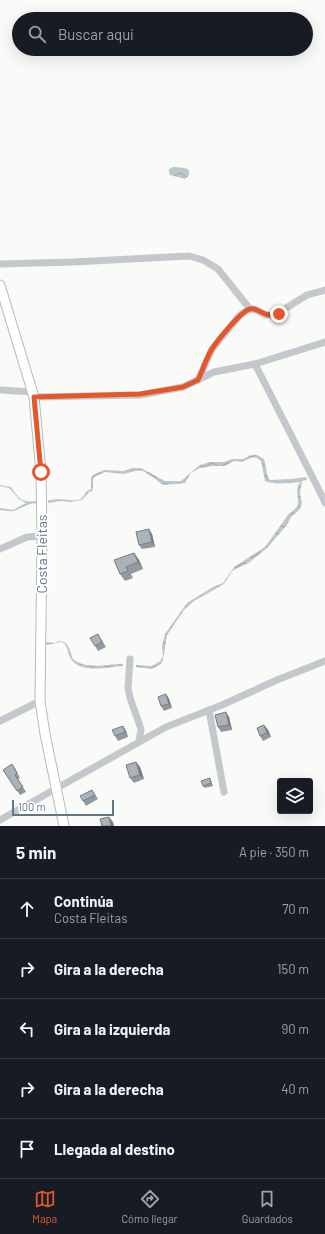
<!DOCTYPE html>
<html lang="es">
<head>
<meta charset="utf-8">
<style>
	:root { --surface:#171b24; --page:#242831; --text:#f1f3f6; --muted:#9ea1a6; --line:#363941; --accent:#e4572e }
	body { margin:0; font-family:Barlow,sans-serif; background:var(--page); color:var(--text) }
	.controls { position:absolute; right:12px; bottom:12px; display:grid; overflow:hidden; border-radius:4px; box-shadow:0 4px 16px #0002 }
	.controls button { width:36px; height:36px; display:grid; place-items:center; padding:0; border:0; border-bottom:1px solid var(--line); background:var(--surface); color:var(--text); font:20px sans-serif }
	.scale { position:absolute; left:12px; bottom:10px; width:102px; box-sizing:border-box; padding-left:4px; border:2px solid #657683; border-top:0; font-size:11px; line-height:14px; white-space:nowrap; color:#657683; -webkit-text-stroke:3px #fff; paint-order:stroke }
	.stop { position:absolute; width:12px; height:12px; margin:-9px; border:3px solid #e4572e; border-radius:50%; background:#fff }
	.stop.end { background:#e4572e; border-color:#fff; box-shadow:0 1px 4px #0008 }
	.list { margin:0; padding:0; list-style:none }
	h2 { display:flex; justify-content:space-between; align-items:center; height:52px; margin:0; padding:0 16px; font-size:17px }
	h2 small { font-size:13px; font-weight:400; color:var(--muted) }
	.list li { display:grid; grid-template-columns:26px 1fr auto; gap:12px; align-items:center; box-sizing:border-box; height:60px; padding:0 16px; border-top:1px solid var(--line) }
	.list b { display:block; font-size:15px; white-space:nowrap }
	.list p { margin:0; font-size:13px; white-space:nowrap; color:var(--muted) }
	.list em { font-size:13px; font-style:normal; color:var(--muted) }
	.icon { flex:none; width:22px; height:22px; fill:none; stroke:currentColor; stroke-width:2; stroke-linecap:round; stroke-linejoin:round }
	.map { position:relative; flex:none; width:325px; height:826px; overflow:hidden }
	.search { position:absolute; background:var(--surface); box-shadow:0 4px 16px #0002; left:12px; right:12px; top:12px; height:44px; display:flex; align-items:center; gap:10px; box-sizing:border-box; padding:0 14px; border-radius:22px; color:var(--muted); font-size:15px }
	.sheet { height:352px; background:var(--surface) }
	nav { display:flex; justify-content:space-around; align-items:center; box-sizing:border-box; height:56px; border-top:1px solid var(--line); background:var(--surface); font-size:11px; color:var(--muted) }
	nav a { display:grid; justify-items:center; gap:2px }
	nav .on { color:var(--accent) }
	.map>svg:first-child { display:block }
	.water { fill:url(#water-waves) }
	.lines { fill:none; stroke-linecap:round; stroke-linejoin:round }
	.major-casing { stroke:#b5babe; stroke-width:11 }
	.minor { stroke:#c3c8cc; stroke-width:7 }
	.major { stroke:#fff; stroke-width:9 }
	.wall { fill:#929a9f }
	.shaded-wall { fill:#777d82 }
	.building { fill:#aab3b9; stroke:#777d82 }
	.route { stroke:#e4572e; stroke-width:5 }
	.labels { text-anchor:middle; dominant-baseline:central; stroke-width:4; stroke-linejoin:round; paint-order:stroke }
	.street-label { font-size:14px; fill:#657683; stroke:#fff }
</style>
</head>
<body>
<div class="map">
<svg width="325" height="826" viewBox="0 0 325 826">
	<defs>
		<pattern id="water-waves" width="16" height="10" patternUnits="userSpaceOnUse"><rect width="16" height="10" fill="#bbc7cb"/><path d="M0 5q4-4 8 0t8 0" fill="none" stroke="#9ca6aa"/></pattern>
	</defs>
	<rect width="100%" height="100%" fill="#fafaf8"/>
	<!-- water -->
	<g class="water">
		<path d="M 173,167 L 185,168 L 189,170 L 189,175 L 185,179 L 170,175 L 169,173 L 169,169 Z"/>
		<path d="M 251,455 L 257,455 L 264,459 C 266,465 266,475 270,480 L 291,479 L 306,477 L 307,480 L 302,481 L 300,493 L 302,503 L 300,509 L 291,517 L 287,525 L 267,548 L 250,562 L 232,571 L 224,584 L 194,601 L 184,610 L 167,635 L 163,660 L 161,664 L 152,669 L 136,667 L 136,665 L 152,666 L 160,661 L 163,656 L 162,646 L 165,634 L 187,603 L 213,587 L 223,583 L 234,567 L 265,547 L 288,515 L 297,507 L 298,503 L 297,489 L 300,482 C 290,483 274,485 265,481 L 261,461 L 257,458 L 253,457 L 242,462 L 234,461 L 225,466 L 212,466 L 200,468 L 191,473 L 185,483 L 164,485 L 160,483 L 154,478 L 143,471 L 135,471 L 124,474 L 105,472 L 94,477 C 92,482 94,486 92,491 L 89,492 L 82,500 L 70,502 L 60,501 L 48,503 L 48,500 C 52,501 54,499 57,499 C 67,499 71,502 81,499 L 87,491 L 91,489 L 91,478 L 93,475 L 104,470 L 124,471 L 132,468 L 141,468 L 165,481 L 181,481 L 200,465 L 210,462 L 224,462 L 232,459 L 243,459 Z"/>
		<path d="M 0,485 L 11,487 C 19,499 22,503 37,501 L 37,503 C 28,503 22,508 14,511 C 10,512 4,510 0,510 L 0,508 L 13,510 L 26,503 L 19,499 L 9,488 L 0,486 Z"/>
		<path d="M 59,641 C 70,642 69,650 73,659 C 86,670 108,664 123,664 L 123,666 C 108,667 81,674 71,659 C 68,654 68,649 65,644 L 61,642 L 46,645 L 46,642 L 55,643 Z"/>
	</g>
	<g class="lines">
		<defs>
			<path id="major" d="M 0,285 L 34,397 L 41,472 L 42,536 L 40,701 L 45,734 L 64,826"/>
		</defs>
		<!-- major casing -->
		<use href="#major" class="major-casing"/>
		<!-- minor -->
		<g class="minor">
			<path d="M 0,264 L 73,262 L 189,256 L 203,260 L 218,269 L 250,309"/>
			<path d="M 255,364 L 323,498 L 325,503"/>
			<path d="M 198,380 L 212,349 L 240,315 L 250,309 L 254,309 L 266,315 L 275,315 L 307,295 L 325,290"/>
			<path d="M 0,390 L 33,392"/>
			<path d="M 34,397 L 141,395 L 183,387 L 214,372 L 255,364 L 325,342"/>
			<path d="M 0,549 L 27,537 L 42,536"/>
			<path d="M 130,659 L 128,688 L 130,698 L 140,726 L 141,730 L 139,741"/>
			<path d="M 209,710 L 224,792"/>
			<path d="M 0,721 L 40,701"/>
			<path d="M 0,820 L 166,727 L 222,705 L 277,680 L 325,661"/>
		</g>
		<!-- major -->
		<use href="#major" class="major"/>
	</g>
	<!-- wall -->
	<g class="wall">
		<path d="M 152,534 L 155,547 L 142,549 L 139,545 Z"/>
		<path d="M 134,553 L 139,560 L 143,569 L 131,574 L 133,578 L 125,581 L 120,574 Z"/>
		<path d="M 101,639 L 106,647 L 98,651 L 95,646 Z"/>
		<path d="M 166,694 L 169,699 L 172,708 L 164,711 L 161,706 Z"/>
		<path d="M 229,717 L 232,730 L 221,732 L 218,727 Z"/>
		<path d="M 264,725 L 268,730 L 271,737 L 263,741 L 260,736 Z"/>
		<path d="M 123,726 L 126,731 L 128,737 L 118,741 L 115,736 Z"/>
		<path d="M 136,762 L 140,767 L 144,779 L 134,783 L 130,778 Z"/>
		<path d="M 15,768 L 20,778 L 18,779 L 26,792 L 20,795 L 3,770 Z"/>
		<path d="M 211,780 L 213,786 L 205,788 L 203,786 Z"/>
		<path d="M 92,790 L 98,799 L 86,806 L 83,801 Z"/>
	</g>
	<!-- shaded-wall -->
	<g class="shaded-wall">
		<path d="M 149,529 L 152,534 L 155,547 L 152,542 Z"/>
		<path d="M 134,553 L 139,560 L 143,569 L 138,562 Z"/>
		<path d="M 166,694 L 169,699 L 172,708 L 169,704 Z"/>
		<path d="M 226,712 L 229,717 L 232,730 L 229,725 Z"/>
		<path d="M 264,725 L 268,730 L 271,737 L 267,733 Z"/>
		<path d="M 123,726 L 126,731 L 128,737 L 125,732 Z"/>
		<path d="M 136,762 L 140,767 L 144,779 L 140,775 Z"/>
		<path d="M 109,817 L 113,822 L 114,826 L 111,826 Z"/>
	</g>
	<!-- building -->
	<g class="building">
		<path d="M 149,529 L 152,542 L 139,545 L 136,532 Z"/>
		<path d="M 134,553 L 138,562 L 126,567 L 128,571 L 120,574 L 114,560 Z"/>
		<path d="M 98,634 L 102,642 L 95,646 L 90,638 Z"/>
		<path d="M 166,694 L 169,704 L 161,706 L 158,697 Z"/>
		<path d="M 226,712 L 229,725 L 218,727 L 215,715 Z"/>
		<path d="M 264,725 L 267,733 L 260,736 L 257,728 Z"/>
		<path d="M 123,726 L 125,732 L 115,736 L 112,730 Z"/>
		<path d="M 136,762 L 140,775 L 130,778 L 126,765 Z"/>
		<path d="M 12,764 L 17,773 L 15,775 L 23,787 L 17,791 L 3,770 Z"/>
		<path d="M 210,778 L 211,783 L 203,786 L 201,781 Z"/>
		<path d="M 92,790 L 95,795 L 83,801 L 80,796 Z"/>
		<path d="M 109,817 L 111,826 L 102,826 L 100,819 Z"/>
	</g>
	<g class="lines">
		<!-- route -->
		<path class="route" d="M 41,472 L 34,397 L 140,394 L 183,387 L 198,380 C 203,370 206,358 212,349 C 217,341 242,310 250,309 C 259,307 264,319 279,314"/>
	</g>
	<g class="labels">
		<!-- street labels -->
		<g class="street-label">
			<text transform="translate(41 554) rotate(-90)">Costa Fleitas</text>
		</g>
	</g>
</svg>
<div class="controls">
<button><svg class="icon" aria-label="layers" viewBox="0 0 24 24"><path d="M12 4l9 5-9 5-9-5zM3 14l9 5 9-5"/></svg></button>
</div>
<div class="scale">100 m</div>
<div class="stop" style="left:41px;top:472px"></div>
<div class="stop end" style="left:279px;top:314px"></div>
<div class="search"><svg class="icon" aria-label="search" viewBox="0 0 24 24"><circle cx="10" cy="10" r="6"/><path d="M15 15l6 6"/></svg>Buscar aquí</div>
</div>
<section class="sheet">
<h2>5 min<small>A pie · 350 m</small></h2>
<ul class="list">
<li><svg class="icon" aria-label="ahead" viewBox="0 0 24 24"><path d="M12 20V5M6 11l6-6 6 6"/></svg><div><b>Continúa</b><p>Costa Fleitas</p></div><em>70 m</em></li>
<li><svg class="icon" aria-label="right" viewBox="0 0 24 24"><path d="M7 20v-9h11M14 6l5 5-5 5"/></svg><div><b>Gira a la derecha</b></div><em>150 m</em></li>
<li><svg class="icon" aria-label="left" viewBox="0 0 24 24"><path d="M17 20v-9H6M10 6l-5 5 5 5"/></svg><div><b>Gira a la izquierda</b></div><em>90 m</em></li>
<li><svg class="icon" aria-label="right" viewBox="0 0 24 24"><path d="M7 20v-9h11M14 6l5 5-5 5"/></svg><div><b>Gira a la derecha</b></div><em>40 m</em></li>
<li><svg class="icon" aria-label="arrive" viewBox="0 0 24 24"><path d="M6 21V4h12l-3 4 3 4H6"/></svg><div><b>Llegada al destino</b></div></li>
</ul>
</section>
<nav>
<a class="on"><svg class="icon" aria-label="map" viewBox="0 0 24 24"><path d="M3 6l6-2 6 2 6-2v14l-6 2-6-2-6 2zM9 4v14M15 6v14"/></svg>Mapa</a>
<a><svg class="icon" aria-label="directions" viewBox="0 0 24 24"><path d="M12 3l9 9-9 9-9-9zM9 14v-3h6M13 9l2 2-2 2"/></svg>Cómo llegar</a>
<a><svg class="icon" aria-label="saved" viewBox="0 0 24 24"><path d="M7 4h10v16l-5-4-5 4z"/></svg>Guardados</a>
</nav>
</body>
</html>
